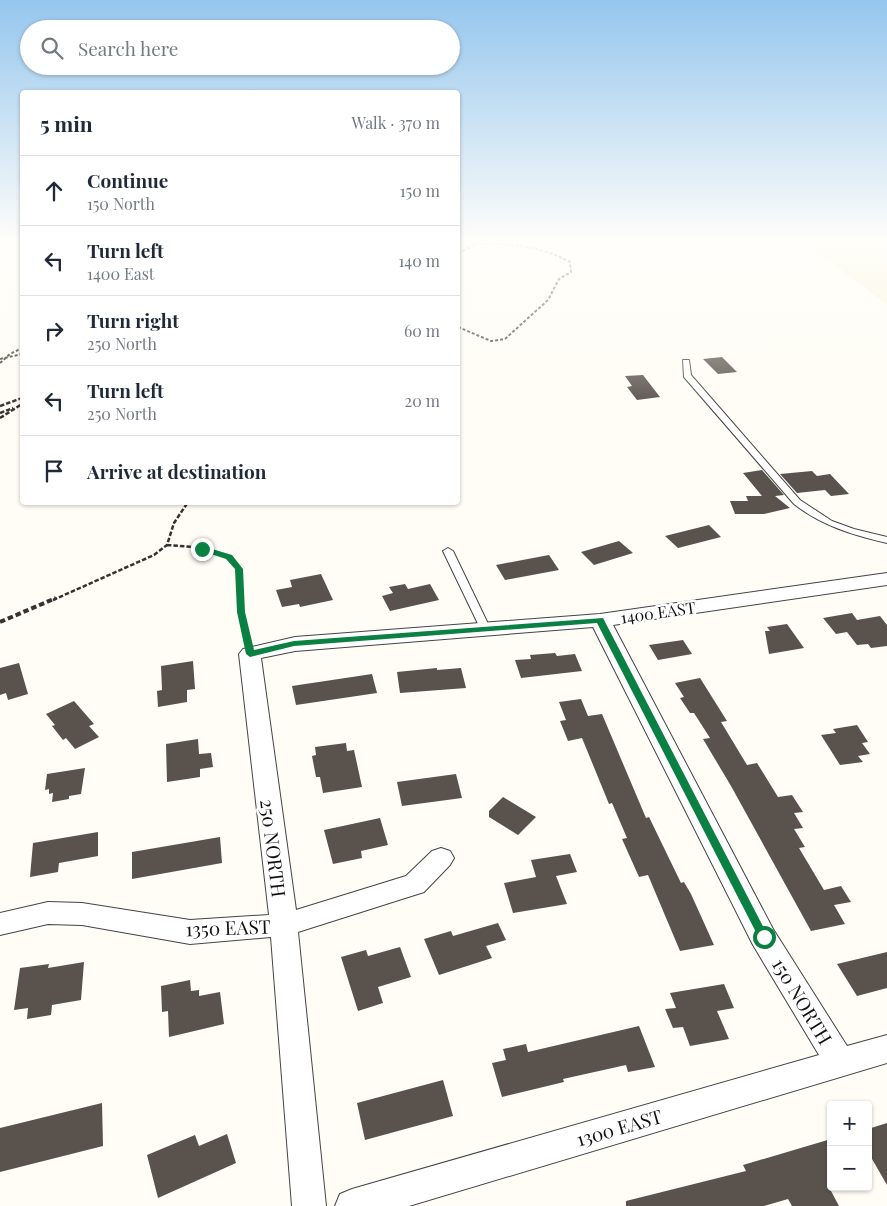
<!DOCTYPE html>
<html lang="en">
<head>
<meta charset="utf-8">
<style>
	:root { --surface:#fff; --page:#f6f6f7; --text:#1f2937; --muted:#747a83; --line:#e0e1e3 }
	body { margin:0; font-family:"Playfair Display",serif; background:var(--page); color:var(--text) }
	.controls { position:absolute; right:15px; bottom:15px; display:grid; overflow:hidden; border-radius:5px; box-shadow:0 1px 4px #0004 }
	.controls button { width:45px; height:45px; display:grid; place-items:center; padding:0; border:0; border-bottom:1px solid var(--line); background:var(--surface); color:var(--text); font:25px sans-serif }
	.stop { position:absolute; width:15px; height:15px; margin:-11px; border:4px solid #0b8043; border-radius:50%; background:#fff }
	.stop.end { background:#0b8043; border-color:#fff; box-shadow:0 1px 5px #0008 }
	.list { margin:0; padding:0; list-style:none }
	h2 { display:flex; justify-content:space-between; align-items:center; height:65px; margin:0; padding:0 20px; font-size:21px }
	h2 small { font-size:16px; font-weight:400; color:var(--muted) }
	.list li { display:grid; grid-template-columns:32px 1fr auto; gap:15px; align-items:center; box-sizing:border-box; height:70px; padding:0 20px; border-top:1px solid var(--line) }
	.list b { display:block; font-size:19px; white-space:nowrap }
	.list p { margin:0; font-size:16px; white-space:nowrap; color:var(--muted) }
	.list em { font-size:16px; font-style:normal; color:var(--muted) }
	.icon { flex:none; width:28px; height:28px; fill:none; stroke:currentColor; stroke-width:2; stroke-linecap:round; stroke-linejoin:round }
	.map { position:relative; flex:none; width:887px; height:1206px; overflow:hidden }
	.search { position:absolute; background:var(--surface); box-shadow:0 1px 4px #0004; left:20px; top:20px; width:440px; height:55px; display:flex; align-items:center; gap:12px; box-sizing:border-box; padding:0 18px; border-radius:28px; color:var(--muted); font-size:19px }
	.panel { position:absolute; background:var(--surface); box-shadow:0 1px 4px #0004; left:20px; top:90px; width:440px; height:415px; border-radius:5px }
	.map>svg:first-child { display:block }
	.farmland { fill:#f6f3d4 }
	.building { fill:#5a524d }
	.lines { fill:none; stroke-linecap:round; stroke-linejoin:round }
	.lane-casing { stroke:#444; stroke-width:2 }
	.street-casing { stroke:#444; stroke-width:2 }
	.path-far2 { stroke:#333; stroke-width:2; stroke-dasharray:3 2; stroke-linecap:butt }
	.path-far1 { stroke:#333; stroke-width:2.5; stroke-dasharray:4.5 2; stroke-linecap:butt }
	.path { stroke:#333; stroke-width:4; stroke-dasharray:5.5 3; stroke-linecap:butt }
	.lane { fill:#fff; fill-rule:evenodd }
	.street { fill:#fff; fill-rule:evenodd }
	.route { fill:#0b8043 }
	.labels { text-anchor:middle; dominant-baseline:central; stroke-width:5; stroke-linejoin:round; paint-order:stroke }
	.street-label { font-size:16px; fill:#111; stroke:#fff }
	.near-street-label { font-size:19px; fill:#111; stroke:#fff }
</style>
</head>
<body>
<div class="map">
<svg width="887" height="1206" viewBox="0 0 887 1206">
	<rect width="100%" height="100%" fill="#fffdf5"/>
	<!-- farmland -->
	<path class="farmland" d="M 804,241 L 887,241 L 887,305 Z"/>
	<!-- building -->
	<g class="building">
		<path d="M 722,357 L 737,372 L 718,374 L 703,359 Z"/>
		<path d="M 643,375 L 660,397 L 637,400 L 627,387 L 632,386 L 625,376 Z"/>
		<path d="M 762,470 L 784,495 L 775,496 L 790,508 L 764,514 L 735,514 L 730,501 L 748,501 L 746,496 L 762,496 L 743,473 Z"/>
		<path d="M 812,471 L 817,476 L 830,474 L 849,494 L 831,496 L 825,490 L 797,493 L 780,474 Z"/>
		<path d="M 709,525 L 721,537 L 678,548 L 665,536 Z"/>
		<path d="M 619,541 L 633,553 L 594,565 L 581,552 Z"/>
		<path d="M 549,555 L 559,570 L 505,580 L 496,565 Z"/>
		<path d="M 321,574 L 333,600 L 300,607 L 299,604 L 282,607 L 276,590 L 292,587 L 290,580 Z"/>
		<path d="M 405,584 L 408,589 L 430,584 L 439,600 L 390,611 L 382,596 L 393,593 L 389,587 Z"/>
		<path d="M 852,613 L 857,620 L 880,616 L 887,625 L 887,646 L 871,648 L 868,644 L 857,645 L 847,632 L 836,634 L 823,618 Z"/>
		<path d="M 787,624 L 804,648 L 769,654 L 765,631 L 770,631 L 767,627 Z"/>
		<path d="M 683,640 L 692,654 L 658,660 L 649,645 Z"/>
		<path d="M 555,653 L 557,656 L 575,654 L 582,671 L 521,678 L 515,660 L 531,659 L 530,655 Z"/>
		<path d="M 193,661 L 195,689 L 187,690 L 187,702 L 158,707 L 157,691 L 162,690 L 161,666 Z"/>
		<path d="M 19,663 L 28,694 L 8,700 L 6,693 L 0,695 L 0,668 Z"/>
		<path d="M 437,668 L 437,670 L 461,668 L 466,688 L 400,693 L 397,672 Z"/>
		<path d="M 372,674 L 377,693 L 296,705 L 292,686 Z"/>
		<path d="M 700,678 L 727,721 L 721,722 L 747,765 L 757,763 L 778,797 L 792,795 L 803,812 L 794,813 L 803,828 L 794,829 L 805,847 L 799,848 L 824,890 L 841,886 L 851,902 L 834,905 L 845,924 L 811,931 L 731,786 L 703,739 L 710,738 L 694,713 L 690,713 L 680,698 L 684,697 L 675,683 Z"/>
		<path d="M 581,699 L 588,716 L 602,714 L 646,818 L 649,817 L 681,883 L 684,882 L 691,894 L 714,945 L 680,951 L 648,875 L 639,877 L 622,839 L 627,838 L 612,803 L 609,804 L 582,738 L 568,741 L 560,721 L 566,720 L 559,702 Z"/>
		<path d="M 74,701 L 94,724 L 89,726 L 99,737 L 75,749 L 66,738 L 63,740 L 52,726 L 55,725 L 46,714 Z"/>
		<path d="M 857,725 L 868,742 L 862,743 L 870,754 L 858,756 L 863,762 L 840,765 L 821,735 L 836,733 L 833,729 Z"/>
		<path d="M 198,739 L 199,754 L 211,753 L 213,767 L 200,769 L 200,777 L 167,782 L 166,744 Z"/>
		<path d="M 346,743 L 347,751 L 354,750 L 362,787 L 323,793 L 320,777 L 316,777 L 312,756 L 316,755 L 315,747 Z"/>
		<path d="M 85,768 L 81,794 L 69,796 L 69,799 L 52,802 L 53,793 L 49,794 L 49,789 L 45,790 L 47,774 Z"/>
		<path d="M 456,774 L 462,798 L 402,806 L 397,782 Z"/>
		<path d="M 503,797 L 536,817 L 518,835 L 489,817 L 489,811 Z"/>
		<path d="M 380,818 L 388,845 L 361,851 L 362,858 L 333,864 L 324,830 Z"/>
		<path d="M 98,832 L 98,856 L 59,863 L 58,872 L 30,877 L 33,843 Z"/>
		<path d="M 220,837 L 222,863 L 132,879 L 132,852 Z"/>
		<path d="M 570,854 L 577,872 L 556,876 L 567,904 L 513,913 L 504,883 L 536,877 L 531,860 Z"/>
		<path d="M 498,923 L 506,940 L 486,946 L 492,958 L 439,975 L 424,939 L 451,931 L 453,936 Z"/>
		<path d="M 400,947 L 411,977 L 378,987 L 383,1003 L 358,1011 L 341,957 L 366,950 L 368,956 Z"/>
		<path d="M 887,952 L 887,988 L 857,996 L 837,964 Z"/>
		<path d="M 84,962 L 81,1000 L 52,1005 L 51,1015 L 27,1019 L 28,1008 L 14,1010 L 20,968 L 49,964 L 48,968 Z"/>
		<path d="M 190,980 L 191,991 L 199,990 L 199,996 L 220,992 L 224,1024 L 169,1037 L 168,1011 L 162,1012 L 161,986 Z"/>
		<path d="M 724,984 L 734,1008 L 717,1011 L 729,1039 L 690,1046 L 683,1027 L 673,1028 L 665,1009 L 676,1008 L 670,993 Z"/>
		<path d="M 639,1026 L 655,1067 L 628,1072 L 626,1065 L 563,1079 L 564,1082 L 502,1097 L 492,1063 L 506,1060 L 503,1049 L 526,1044 L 528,1052 Z"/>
		<path d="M 443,1080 L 453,1116 L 365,1140 L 357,1103 Z"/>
		<path d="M 102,1103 L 103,1146 L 0,1172 L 0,1128 Z"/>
		<path d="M 887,1123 L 887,1185 L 868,1152 L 868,1129 Z"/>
		<path d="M 227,1134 L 236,1163 L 158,1198 L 147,1155 L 195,1135 L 199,1146 Z"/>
		<path d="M 831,1139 L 831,1191 L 839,1206 L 792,1206 L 788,1199 L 764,1206 L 626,1206 L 626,1201 L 746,1171 L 743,1165 Z"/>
	</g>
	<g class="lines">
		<defs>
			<g id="lane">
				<path d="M 683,360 L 689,360 L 691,375 L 800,500 L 832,521 L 854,529 L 887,537 L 887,543 C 853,535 822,526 794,504 L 684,377 Z"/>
				<path d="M 448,548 L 453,551 L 491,630 L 490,632 L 482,632 L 481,630 L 443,551 Z"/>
			</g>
			<path id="street" d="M 887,573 L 887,585 L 613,625 L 773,929 L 847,1046 L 887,1035 L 887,1063 L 409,1206 L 335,1206 L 340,1194 L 352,1189 L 819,1055 L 753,945 L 593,627 L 295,651 L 261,658 L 296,910 L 406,876 L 432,851 L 441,848 L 450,851 L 454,858 L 450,865 L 424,892 L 298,932 L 326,1206 L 292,1206 L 271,937 L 190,944 L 82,925 L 48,924 L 0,935 L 0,913 L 48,902 L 82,903 L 190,920 L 269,915 L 239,654 L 243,649 L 295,637 L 600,614 Z"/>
		</defs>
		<!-- lane casing -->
		<use href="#lane" class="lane-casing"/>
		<!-- street casing -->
		<use href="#street" class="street-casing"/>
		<!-- path-far2 -->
		<g class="path-far2">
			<path d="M 468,241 L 477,244"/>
			<path d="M 458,253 L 477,244 L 503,244 L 513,241"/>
			<path d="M 458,327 L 491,341 L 505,339 L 548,300 L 559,279 L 571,272 L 570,262 C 548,250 527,246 503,244"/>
			<path d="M 0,359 L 22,354"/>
			<path d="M 0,363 L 10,354 L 22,348"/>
		</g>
		<!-- path-far1 -->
		<g class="path-far1">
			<path d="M 0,406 L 22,398"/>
			<path d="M 0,413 L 13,408"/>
			<path d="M 0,418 L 22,404"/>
			<path d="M 167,545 C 189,547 226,546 238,569 C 243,578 241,590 241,600"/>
			<path d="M 53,600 L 154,555 L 167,545 L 174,523 L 188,502"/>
		</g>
		<!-- path -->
		<g class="path">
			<path d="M 241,598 L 242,618 L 248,641"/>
			<path d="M 0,622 L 56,598"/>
		</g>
		<!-- lane -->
		<use href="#lane" class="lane"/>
		<!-- street -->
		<use href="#street" class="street"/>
	</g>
	<!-- sky -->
	<linearGradient id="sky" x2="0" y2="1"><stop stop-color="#95c6ee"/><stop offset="0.59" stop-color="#fffefa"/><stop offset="1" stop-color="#fffefa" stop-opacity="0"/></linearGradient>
	<rect width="887" height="410" fill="url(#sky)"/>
	<!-- route -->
	<path class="route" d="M 202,546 L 232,555 L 243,569 L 245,612 L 254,650 L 294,641 L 603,618 L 767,934 L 769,937 L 767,940 L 760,940 L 597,623 L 294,646 L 250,657 L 246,654 L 237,612 L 235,569 L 226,559 L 199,550 L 198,549 Z"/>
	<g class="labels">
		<!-- street labels -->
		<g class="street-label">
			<text transform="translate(658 612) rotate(-8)">1400 EAST</text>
		</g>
		<!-- near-street labels -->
		<g class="near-street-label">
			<text transform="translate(274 848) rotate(83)">250 NORTH</text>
			<text transform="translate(228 927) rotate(-2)">1350 EAST</text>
			<text transform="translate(803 1001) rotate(59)">150 NORTH</text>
			<text transform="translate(619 1127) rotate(-16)">1300 EAST</text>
		</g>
	</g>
</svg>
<div class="controls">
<button>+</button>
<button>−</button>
</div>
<div class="stop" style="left:764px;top:937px"></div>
<div class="stop end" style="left:202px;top:549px"></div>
<div class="search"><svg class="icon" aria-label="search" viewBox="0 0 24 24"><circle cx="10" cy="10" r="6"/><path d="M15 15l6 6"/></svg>Search here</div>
<section class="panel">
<h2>5 min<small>Walk · 370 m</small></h2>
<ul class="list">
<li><svg class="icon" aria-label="ahead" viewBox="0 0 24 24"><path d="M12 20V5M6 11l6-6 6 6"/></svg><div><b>Continue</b><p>150 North</p></div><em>150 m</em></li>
<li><svg class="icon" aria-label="left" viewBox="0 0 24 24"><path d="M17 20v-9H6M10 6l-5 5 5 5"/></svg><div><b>Turn left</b><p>1400 East</p></div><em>140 m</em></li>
<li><svg class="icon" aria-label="right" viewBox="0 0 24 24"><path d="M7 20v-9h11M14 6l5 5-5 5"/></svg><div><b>Turn right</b><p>250 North</p></div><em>60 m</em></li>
<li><svg class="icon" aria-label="left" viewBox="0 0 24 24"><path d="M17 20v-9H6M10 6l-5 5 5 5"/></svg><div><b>Turn left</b><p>250 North</p></div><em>20 m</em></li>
<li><svg class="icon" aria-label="arrive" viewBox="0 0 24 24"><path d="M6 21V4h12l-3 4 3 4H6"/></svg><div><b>Arrive at destination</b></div></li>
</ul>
</section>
</div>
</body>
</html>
